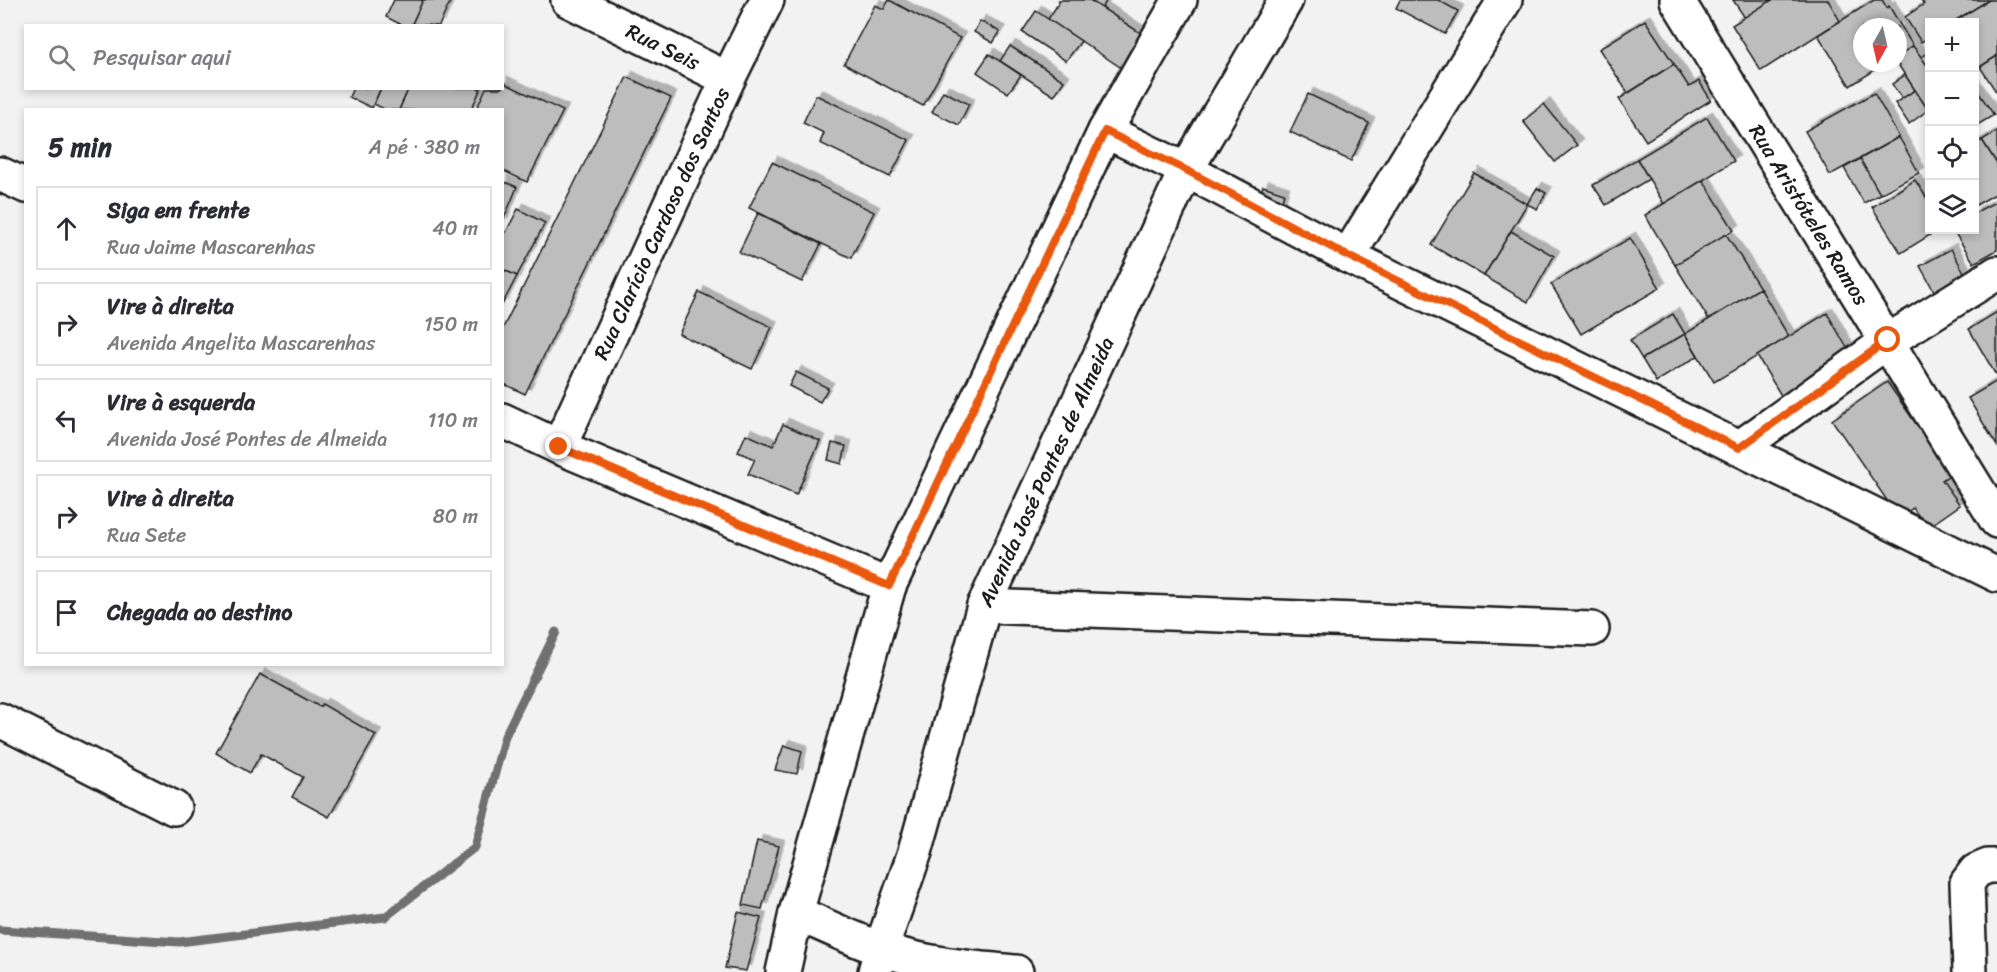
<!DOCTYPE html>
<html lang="pt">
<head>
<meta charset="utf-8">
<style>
	:root { --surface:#fff; --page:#f2f2f3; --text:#2b2b33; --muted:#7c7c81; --line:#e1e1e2 }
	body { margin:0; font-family:Sriracha,sans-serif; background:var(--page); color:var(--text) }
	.controls { position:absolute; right:18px; top:18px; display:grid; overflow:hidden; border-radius:0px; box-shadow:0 3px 9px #0003 }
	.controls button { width:54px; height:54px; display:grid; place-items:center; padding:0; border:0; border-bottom:2px solid var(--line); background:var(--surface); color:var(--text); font:30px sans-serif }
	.compass { position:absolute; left:1853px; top:18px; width:54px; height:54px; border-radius:50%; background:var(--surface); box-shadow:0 3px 9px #0003; rotate:188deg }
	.stop { position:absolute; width:18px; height:18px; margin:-14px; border:4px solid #ea580c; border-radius:50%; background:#fff }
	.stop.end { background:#ea580c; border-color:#fff; box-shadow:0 2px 6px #0008 }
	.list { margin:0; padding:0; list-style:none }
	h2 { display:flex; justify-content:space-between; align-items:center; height:78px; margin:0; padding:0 24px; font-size:26px }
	h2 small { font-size:20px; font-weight:400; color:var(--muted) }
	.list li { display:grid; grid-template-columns:39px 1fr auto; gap:18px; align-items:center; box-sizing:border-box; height:84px; margin:0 12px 12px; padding:0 12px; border:2px solid var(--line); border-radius:0px }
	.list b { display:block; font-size:22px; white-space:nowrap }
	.list p { margin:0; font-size:20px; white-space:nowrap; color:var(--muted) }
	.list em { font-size:20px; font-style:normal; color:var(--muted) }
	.icon { flex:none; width:33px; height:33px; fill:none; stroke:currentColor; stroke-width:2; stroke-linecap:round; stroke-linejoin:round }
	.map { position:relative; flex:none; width:1997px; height:972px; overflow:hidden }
	.search { position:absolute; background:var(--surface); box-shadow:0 3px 9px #0003; left:24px; top:24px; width:480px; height:66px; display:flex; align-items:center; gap:15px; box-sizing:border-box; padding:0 21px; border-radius:0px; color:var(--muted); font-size:22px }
	.panel { position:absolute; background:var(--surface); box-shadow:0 3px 9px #0003; left:24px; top:108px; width:480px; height:558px; border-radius:0px }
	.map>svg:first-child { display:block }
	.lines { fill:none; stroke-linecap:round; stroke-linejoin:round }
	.stream { stroke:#707070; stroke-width:9 }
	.building { fill:#bdbdbd; stroke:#1c1c1c; stroke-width:1.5; filter:url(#shadow) }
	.minor-casing { stroke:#1c1c1c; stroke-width:38 }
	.minor { stroke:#fff; stroke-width:33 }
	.route { stroke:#ea580c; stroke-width:8 }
	.labels { text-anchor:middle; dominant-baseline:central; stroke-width:6; stroke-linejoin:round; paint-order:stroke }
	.street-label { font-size:21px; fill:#1c1c1c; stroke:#fff }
</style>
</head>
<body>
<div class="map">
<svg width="1997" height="972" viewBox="0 0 1997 972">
	<defs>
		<filter id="shadow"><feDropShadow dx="5.5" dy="-5.5" stdDeviation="0" flood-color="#0004"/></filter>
	</defs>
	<rect width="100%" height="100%" fill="#f2f2f2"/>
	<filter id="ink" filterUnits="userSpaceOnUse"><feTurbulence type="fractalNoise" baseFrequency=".0167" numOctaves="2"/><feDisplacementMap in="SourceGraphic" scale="12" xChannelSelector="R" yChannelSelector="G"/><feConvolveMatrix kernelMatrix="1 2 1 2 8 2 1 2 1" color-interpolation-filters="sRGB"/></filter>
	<g filter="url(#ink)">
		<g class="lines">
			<!-- stream -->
			<path class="stream" d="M 0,930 L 179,942 L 385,917 L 475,847 L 505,736 L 556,632"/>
		</g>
		<!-- building -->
		<g class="building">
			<path d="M 394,0 L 423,0 L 411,26 L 404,26 L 386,17 Z"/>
			<path d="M 423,0 L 451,0 L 439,26 L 412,24 Z"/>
			<path d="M 889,0 L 960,38 L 923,106 L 844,64 L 875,5 L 884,9 Z"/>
			<path d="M 1058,0 L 1090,0 L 1145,36 L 1123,69 L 1048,19 L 1060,1 Z"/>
			<path d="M 1090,0 L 1107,0 L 1102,8 Z"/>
			<path d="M 1400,0 L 1438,0 L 1458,11 L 1445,34 L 1396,8 Z"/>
			<path d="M 1733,0 L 1772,0 L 1745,18 Z"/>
			<path d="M 1772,0 L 1828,0 L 1840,21 L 1761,71 L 1732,25 Z"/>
			<path d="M 1874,0 L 1882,0 L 1887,8 L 1889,6 L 1913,46 L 1898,56 L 1898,27 L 1862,27 L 1862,63 L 1886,63 L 1850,86 L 1818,35 Z"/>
			<path d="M 1921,0 L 1989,0 L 1953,22 L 1930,22 L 1930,37 L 1921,42 L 1905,17 L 1924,4 Z"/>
			<path d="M 1989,0 L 1997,0 L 1997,56 L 1980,67 L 1974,58 L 1974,22 L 1953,22 Z"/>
			<path d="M 1036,11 L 1081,41 L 1066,61 L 1022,32 Z"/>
			<path d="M 1645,20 L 1674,64 L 1628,93 L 1599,49 Z"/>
			<path d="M 980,21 L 1000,32 L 993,43 L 974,32 Z"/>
			<path d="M 1010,46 L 1064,81 L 1054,96 L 1000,61 Z"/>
			<path d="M 1913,46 L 1930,69 L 1928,110 L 1897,63 L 1898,56 Z"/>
			<path d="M 1930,52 L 1930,69 L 1921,57 Z"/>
			<path d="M 989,54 L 1021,75 L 1008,93 L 977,72 Z"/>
			<path d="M 1997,56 L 1997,93 L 1980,67 Z"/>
			<path d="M 1674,64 L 1689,87 L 1699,81 L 1711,100 L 1646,141 L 1619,99 Z"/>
			<path d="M 1905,75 L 1915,90 L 1902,99 L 1892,84 Z"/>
			<path d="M 627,77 L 671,98 L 525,394 L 502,383 L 502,330 Z"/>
			<path d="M 502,82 L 563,111 L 527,182 L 502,170 L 502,110 L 476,110 L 486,88 L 502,88 Z"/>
			<path d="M 1974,86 L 1994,115 L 1974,127 Z"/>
			<path d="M 353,88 L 381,88 L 372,108 L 349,97 Z"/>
			<path d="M 381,88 L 409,88 L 399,110 L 386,110 L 374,104 Z"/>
			<path d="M 409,88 L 481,88 L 471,110 L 399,110 Z"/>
			<path d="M 1915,90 L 1928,110 L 1909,124 L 1895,103 Z"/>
			<path d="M 943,91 L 969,104 L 959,125 L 932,112 Z"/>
			<path d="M 1874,93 L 1899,137 L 1830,175 L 1805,131 Z"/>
			<path d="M 1308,94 L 1369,123 L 1351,161 L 1290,132 Z"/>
			<path d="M 816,95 L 909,140 L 890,177 L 820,143 L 824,133 L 803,123 Z"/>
			<path d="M 1544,104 L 1577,145 L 1555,162 L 1523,121 Z"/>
			<path d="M 1707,117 L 1734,161 L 1664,204 L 1637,159 Z"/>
			<path d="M 1997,131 L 1997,164 L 1982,140 Z"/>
			<path d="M 1899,137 L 1919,173 L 1880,194 L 1860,159 Z"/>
			<path d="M 1982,140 L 1997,164 L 1997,193 L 1976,205 L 1974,203 L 1974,145 Z"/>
			<path d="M 1637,159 L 1649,179 L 1606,205 L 1593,185 Z"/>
			<path d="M 1860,159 L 1880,194 L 1864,203 L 1844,168 Z"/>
			<path d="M 772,162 L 874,212 L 851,258 L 749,208 Z"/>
			<path d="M 1474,173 L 1527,204 L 1484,276 L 1431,245 Z"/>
			<path d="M 1703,180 L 1734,230 L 1675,265 L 1645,215 Z"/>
			<path d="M 1915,180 L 1930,203 L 1930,230 L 1938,230 L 1901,253 L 1872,207 Z"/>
			<path d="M 502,181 L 517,187 L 502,224 Z"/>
			<path d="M 1263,186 L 1284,193 L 1280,207 L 1258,200 Z"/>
			<path d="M 1537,188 L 1546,193 L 1537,209 L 1527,204 Z"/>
			<path d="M 1997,201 L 1997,250 L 1974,263 L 1953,230 L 1974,230 L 1974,213 Z"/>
			<path d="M 518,209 L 545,223 L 517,276 L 502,269 L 502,240 Z"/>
			<path d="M 758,213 L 821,244 L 802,282 L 739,252 Z"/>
			<path d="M 1511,231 L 1554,256 L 1528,302 L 1484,276 Z"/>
			<path d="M 1726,234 L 1760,288 L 1709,320 L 1675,265 Z"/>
			<path d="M 1630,238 L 1660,288 L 1581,334 L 1551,284 Z"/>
			<path d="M 1951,249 L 1965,274 L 1934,291 L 1920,266 Z"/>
			<path d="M 502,269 L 517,276 L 502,305 Z"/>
			<path d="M 1760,288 L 1789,337 L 1714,382 L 1685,334 Z"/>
			<path d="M 699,292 L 772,327 L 752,369 L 679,334 Z"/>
			<path d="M 1997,312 L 1997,377 L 1969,329 Z"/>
			<path d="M 1827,313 L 1851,355 L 1785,402 L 1757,356 Z"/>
			<path d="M 1673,314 L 1685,334 L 1642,359 L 1630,340 Z"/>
			<path d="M 1685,334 L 1698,356 L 1656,382 L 1642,359 Z"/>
			<path d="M 796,372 L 828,388 L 820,402 L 789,386 Z"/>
			<path d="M 1997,381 L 1997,446 L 1968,398 Z"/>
			<path d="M 1887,382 L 1951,474 L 1942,480 L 1960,505 L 1927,528 L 1913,508 L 1899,518 L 1832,420 Z"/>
			<path d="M 783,424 L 820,441 L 796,495 L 748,474 L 755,459 L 738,452 L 746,434 L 773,446 Z"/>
			<path d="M 832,443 L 846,446 L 842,464 L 828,460 Z"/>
			<path d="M 260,674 L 320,707 L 322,704 L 376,735 L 329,817 L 292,797 L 303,777 L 261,754 L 250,773 L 216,753 Z"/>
			<path d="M 784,745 L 802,751 L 797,774 L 775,770 Z"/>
			<path d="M 757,841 L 779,846 L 762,909 L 743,905 Z"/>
			<path d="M 738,912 L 761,918 L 746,971 L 725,968 Z"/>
		</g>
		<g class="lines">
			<defs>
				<g id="minor">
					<path id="s1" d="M 568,0 L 728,79"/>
					<path id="s2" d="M 1677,0 L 1997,521"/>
					<path d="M 1105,131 L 1186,170 L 1348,256 L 1997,575"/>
					<path d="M 0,174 L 26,186"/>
					<path d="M 1348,256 L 1505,0"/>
					<path d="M 502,420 L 559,447 L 889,586"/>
					<path id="s3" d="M 559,447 L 728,79 L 767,0"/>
					<path d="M 1739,448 L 1888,341 L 1997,273"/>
					<path d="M 984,606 L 1592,629"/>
					<path d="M 0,720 L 174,808"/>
					<path d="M 796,913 C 824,925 852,939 881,949 C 924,964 971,968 1016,972"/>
					<path d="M 783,972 L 796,913 L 889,586 L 1105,131 L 1180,0"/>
					<path id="s4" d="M 875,972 L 881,949 L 915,852 L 984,606 L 1186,170 L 1286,0"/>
					<path d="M 1970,972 L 1967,883 L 1976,871 L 1988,866 L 1997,866"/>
				</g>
			</defs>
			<!-- minor casing -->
			<use href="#minor" class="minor-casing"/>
			<!-- minor -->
			<use href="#minor" class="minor"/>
		</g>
	</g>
	<g class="lines" filter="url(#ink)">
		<!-- route -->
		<path class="route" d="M 559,447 L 889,586 L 1105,131 L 1186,170 L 1348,256 L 1739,448 L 1888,340"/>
	</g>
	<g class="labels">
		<!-- street labels -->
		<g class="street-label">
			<text stroke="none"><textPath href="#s1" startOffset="106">Rua Seis</textPath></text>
			<text stroke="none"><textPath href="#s2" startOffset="252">Rua Aristóteles Ramos</textPath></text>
			<text stroke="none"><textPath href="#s3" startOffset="246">Rua Clarício Cardoso dos Santos</textPath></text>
			<text stroke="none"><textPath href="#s4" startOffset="530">Avenida José Pontes de Almeida</textPath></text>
		</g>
	</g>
</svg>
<div class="controls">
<button>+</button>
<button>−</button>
<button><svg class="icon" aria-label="locate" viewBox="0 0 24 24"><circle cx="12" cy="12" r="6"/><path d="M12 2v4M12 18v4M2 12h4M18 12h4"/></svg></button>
<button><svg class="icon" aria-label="layers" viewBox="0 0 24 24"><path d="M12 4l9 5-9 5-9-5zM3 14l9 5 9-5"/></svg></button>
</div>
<svg class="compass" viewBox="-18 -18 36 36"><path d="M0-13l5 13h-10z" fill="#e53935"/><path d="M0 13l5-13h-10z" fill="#7c7c81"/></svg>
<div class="stop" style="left:1888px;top:340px"></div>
<div class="stop end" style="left:559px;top:447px"></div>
<div class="search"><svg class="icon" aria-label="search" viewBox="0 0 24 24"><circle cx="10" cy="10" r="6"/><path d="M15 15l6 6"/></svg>Pesquisar aqui</div>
<section class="panel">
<h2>5 min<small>A pé · 380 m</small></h2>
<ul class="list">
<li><svg class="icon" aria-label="ahead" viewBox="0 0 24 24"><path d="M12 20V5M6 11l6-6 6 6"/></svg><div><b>Siga em frente</b><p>Rua Jaime Mascarenhas</p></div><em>40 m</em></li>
<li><svg class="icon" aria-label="right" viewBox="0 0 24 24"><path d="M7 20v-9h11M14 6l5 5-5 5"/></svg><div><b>Vire à direita</b><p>Avenida Angelita Mascarenhas</p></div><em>150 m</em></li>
<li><svg class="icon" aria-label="left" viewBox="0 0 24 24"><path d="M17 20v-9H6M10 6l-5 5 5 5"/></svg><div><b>Vire à esquerda</b><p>Avenida José Pontes de Almeida</p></div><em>110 m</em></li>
<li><svg class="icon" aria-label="right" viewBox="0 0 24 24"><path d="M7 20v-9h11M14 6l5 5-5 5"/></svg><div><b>Vire à direita</b><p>Rua Sete</p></div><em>80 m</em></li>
<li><svg class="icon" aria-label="arrive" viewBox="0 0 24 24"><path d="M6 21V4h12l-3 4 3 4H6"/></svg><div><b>Chegada ao destino</b></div></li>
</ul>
</section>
</div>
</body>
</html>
